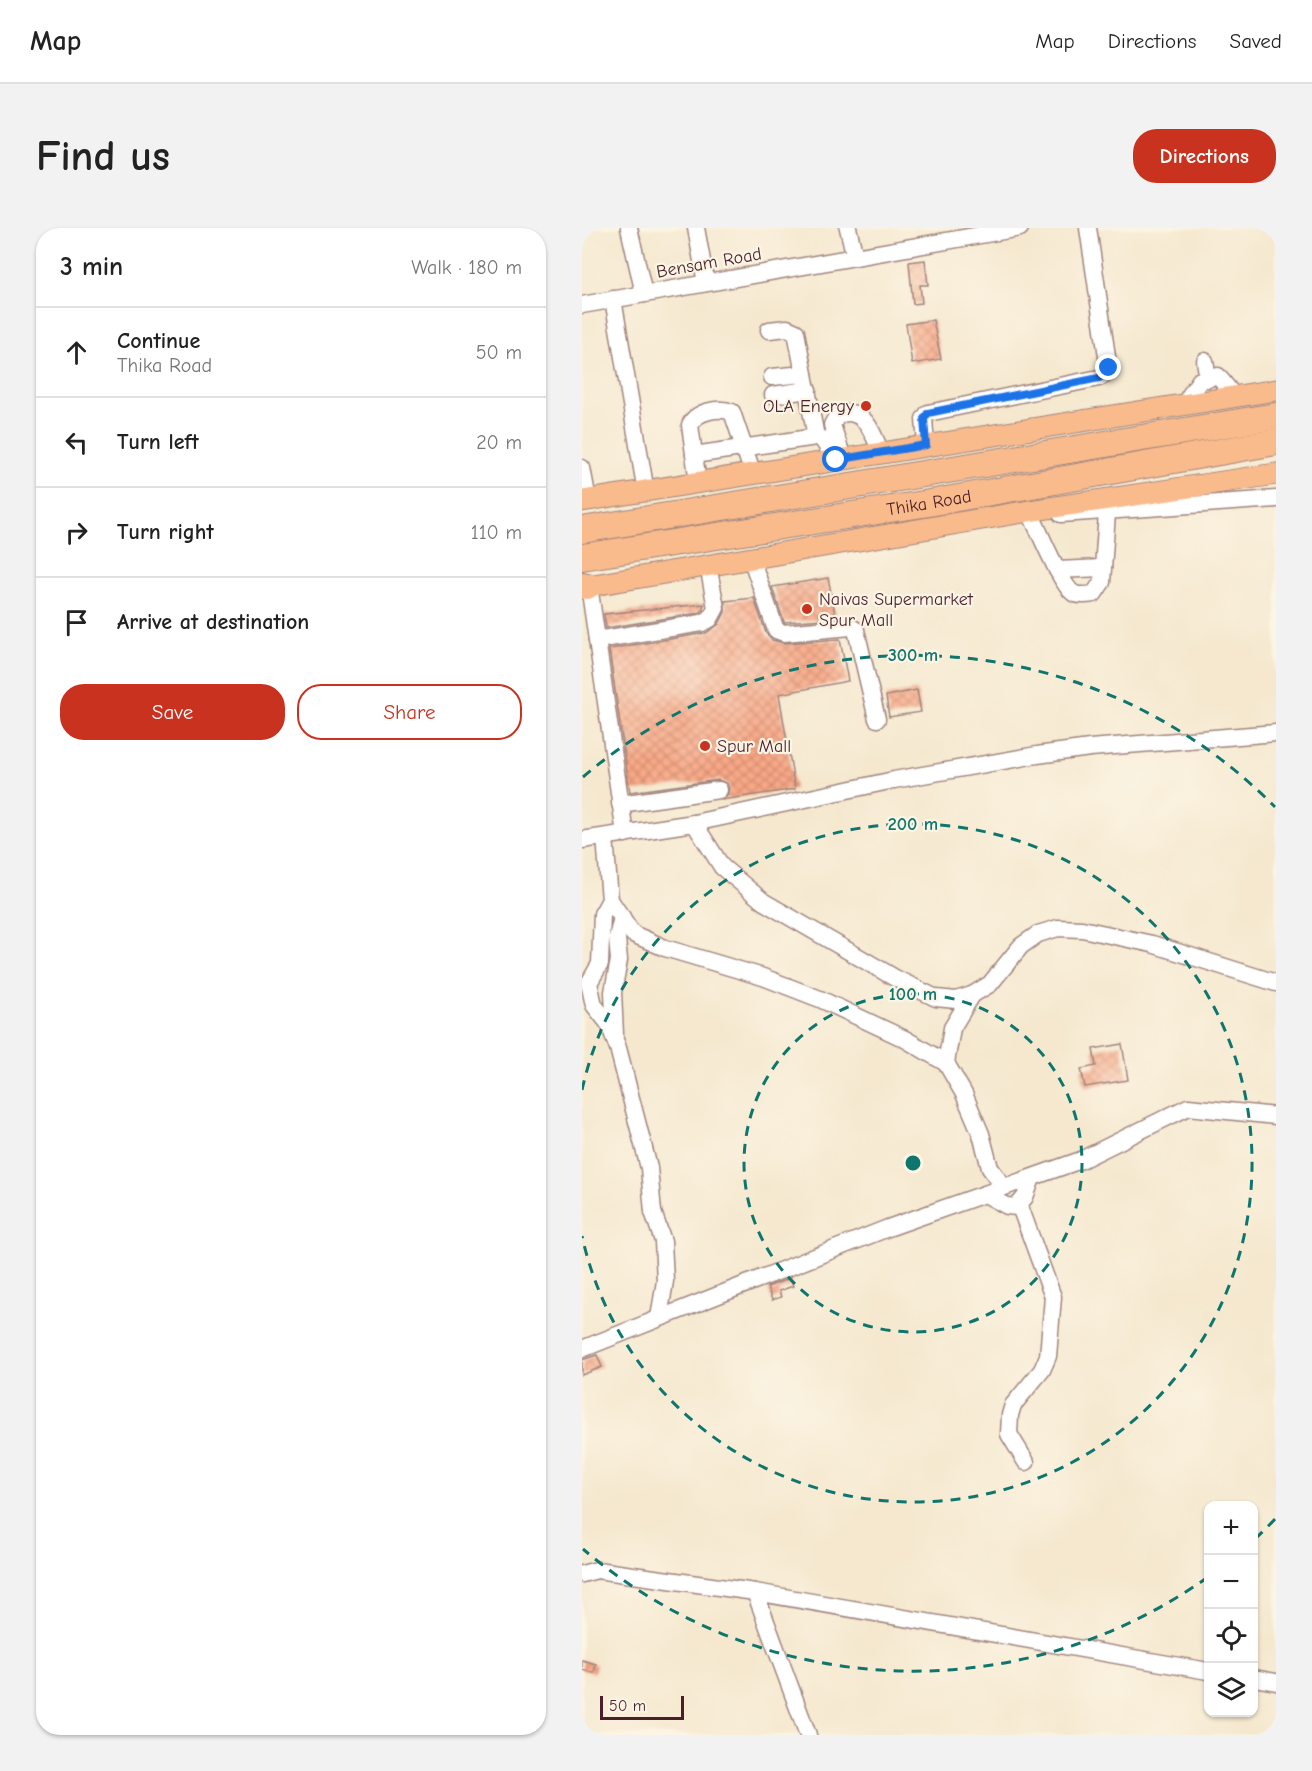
<!DOCTYPE html>
<html lang="en">
<head>
<meta charset="utf-8">
<style>
	:root { --surface:#fff; --page:#f2f2f2; --text:#222; --muted:#767676; --line:#e0e0e0; --accent:#c8321e }
	body { margin:0; font-family:"Comic Neue",sans-serif; background:var(--page); color:var(--text) }
	.controls { position:absolute; right:18px; bottom:18px; display:grid; overflow:hidden; border-radius:12px; box-shadow:0 2px 4px #0004 }
	.controls button { width:54px; height:54px; display:grid; place-items:center; padding:0; border:0; border-bottom:2px solid var(--line); background:var(--surface); color:var(--text); font:30px sans-serif }
	.scale { position:absolute; left:18px; bottom:15px; width:84px; box-sizing:border-box; padding-left:6px; border:3px solid #4a1f2b; border-top:0; font-size:16px; line-height:21px; white-space:nowrap; color:#4a1f2b; -webkit-text-stroke:4px #fcf5e5; paint-order:stroke }
	.stop { position:absolute; width:18px; height:18px; margin:-14px; border:4px solid #1a73e8; border-radius:50%; background:#fff }
	.stop.end { background:#1a73e8; border-color:#fff; box-shadow:0 2px 6px #0008 }
	.list { margin:0; padding:0; list-style:none }
	h2 { display:flex; justify-content:space-between; align-items:center; height:78px; margin:0; padding:0 24px; font-size:26px }
	h2 small { font-size:20px; font-weight:400; color:var(--muted) }
	.list li { display:grid; grid-template-columns:39px 1fr auto; gap:18px; align-items:center; box-sizing:border-box; height:90px; padding:0 24px; border-top:2px solid var(--line) }
	.list b { display:block; font-size:22px; white-space:nowrap }
	.list p { margin:0; font-size:20px; white-space:nowrap; color:var(--muted) }
	.list em { font-size:20px; font-style:normal; color:var(--muted) }
	.actions { display:flex; gap:12px; padding:18px 24px }
	.actions a { flex:1; padding:14px 0; border:2px solid var(--accent); border-radius:24px; text-align:center; font-size:21px; color:var(--accent) }
	.actions .main { background:var(--accent); color:#fff }
	.icon { flex:none; width:33px; height:33px; fill:none; stroke:currentColor; stroke-width:2; stroke-linecap:round; stroke-linejoin:round }
	.map { position:relative; flex:none; width:694px; height:1507px; overflow:hidden; border-radius:24px }
	header { display:flex; align-items:center; gap:36px; box-sizing:border-box; height:84px; padding:0 30px; background:var(--surface); border-bottom:2px solid var(--line) }
	header strong { font-size:28px }
	nav { display:flex; gap:33px; margin-inline-start:auto; font-size:21px }
	.intro { display:flex; align-items:center; justify-content:space-between; box-sizing:border-box; height:144px; padding:0 36px }
	h1 { margin:0; font-size:42px }
	.button { padding:15px 27px; border-radius:24px; background:var(--accent); color:#fff; font-size:21px; font-weight:700 }
	main { display:flex; gap:36px; padding:0 36px }
	aside { flex:1; background:var(--surface); border-radius:24px; box-shadow:0 2px 4px #0004 }
	.map>svg:first-child { display:block }
	.building { fill:url(#building-cross-hatch) }
	.lines { fill:none; stroke-linecap:round; stroke-linejoin:round }
	.minor-casing { stroke:#a0847d; stroke-width:19 }
	.major-casing { stroke:#a0847d; stroke-width:23 }
	.highway-casing { stroke:#a0847d; stroke-width:28 }
	.minor { stroke:#fff; stroke-width:16 }
	.major { stroke:#fabb8c; stroke-width:21 }
	.highway { stroke:#fabb8c; stroke-width:26 }
	.route { stroke:#1a73e8; stroke-width:8 }
	.ring { fill:none; stroke:#0f766e; stroke-width:3; stroke-dasharray:10 8 }
	.poi-dot { fill:#c8321e; stroke:#fcf5e5; stroke-width:2 }
	.labels { text-anchor:middle; dominant-baseline:central; stroke-width:4.5; stroke-linejoin:round; paint-order:stroke }
	.street-label { font-size:18px; fill:#4a1f2b; stroke:#fcf5e5 }
	.poi-label { font-size:18px; fill:#4a1f2b; stroke:#fcf5e5; text-anchor:start }
	.centre { fill:#0f766e; stroke:#fcf5e5; stroke-width:3 }
	.ring-label { font-size:18px; text-anchor:middle; font-weight:bold; fill:#0f766e; stroke:#fcf5e5; stroke-width:4.5; stroke-linejoin:round; paint-order:stroke }
</style>
</head>
<body>
<header>
<strong>Map</strong>
<nav><a>Map</a><a>Directions</a><a>Saved</a></nav>
</header>
<div class="intro"><h1>Find us</h1><a class="button">Directions</a></div>
<main>
<aside>
<h2>3 min<small>Walk · 180 m</small></h2>
<ul class="list">
<li><svg class="icon" aria-label="ahead" viewBox="0 0 24 24"><path d="M12 20V5M6 11l6-6 6 6"/></svg><div><b>Continue</b><p>Thika Road</p></div><em>50 m</em></li>
<li><svg class="icon" aria-label="left" viewBox="0 0 24 24"><path d="M17 20v-9H6M10 6l-5 5 5 5"/></svg><div><b>Turn left</b></div><em>20 m</em></li>
<li><svg class="icon" aria-label="right" viewBox="0 0 24 24"><path d="M7 20v-9h11M14 6l5 5-5 5"/></svg><div><b>Turn right</b></div><em>110 m</em></li>
<li><svg class="icon" aria-label="arrive" viewBox="0 0 24 24"><path d="M6 21V4h12l-3 4 3 4H6"/></svg><div><b>Arrive at destination</b></div></li>
</ul>
<div class="actions"><a class="main">Save</a><a>Share</a></div>
</aside>
<div class="map">
<svg width="694" height="1507" viewBox="0 0 694 1507">
	<defs>
		<pattern id="building-cross-hatch" width="8" height="8" patternUnits="userSpaceOnUse" patternTransform="scale(1.5)"><rect width="8" height="8" fill="#f9a986"/><path d="M0 0l8 8M0 8l8-8" fill="none" stroke="#cc896e"/></pattern>
	</defs>
	<rect width="100%" height="100%" fill="#fcf5e5"/>
	<filter id="ink" filterUnits="userSpaceOnUse"><feTurbulence type="fractalNoise" baseFrequency=".0167" numOctaves="2"/><feDisplacementMap in="SourceGraphic" scale="12" xChannelSelector="R" yChannelSelector="G"/><feConvolveMatrix kernelMatrix="1 2 1 2 8 2 1 2 1" color-interpolation-filters="sRGB"/></filter>
	<filter id="wash" filterUnits="userSpaceOnUse"><feTurbulence type="fractalNoise" baseFrequency=".008" numOctaves="4" result="noise"/><feDisplacementMap in="SourceGraphic" scale="24" xChannelSelector="R" yChannelSelector="G"/><feGaussianBlur stdDeviation="1.35" result="paint"/><feColorMatrix in="noise" values="0 0 0 0 0 0 0 0 0 0 0 0 0 0 0 0 0 1.4 0 .05"/><feComposite in="paint" operator="in"/></filter>
	<g filter="url(#wash)">
		<rect width="100%" height="100%" fill="#f5e8cf"/>
		<g id="blocks">
			<!-- building -->
			<g class="building">
				<path d="M 343,32 L 346,57 L 338,57 L 340,75 L 331,76 L 327,34 Z"/>
				<path d="M 351,92 L 359,131 L 330,136 L 324,96 Z"/>
				<path d="M 246,350 L 254,390 L 202,394 L 190,359 Z"/>
				<path d="M 172,370 L 184,405 L 190,412 L 203,415 L 258,411 L 266,453 L 197,466 L 213,561 L 140,572 L 146,566 L 147,560 L 145,555 L 136,552 L 48,564 L 27,421 L 124,405 L 137,396 L 143,384 L 143,373 Z"/>
				<path d="M 122,376 L 120,383 L 117,385 L 24,400 L 22,386 Z"/>
				<path d="M 335,462 L 339,484 L 307,489 L 304,468 Z"/>
				<path d="M 540,816 L 546,852 L 503,859 L 499,841 L 514,838 L 511,821 Z"/>
				<path d="M 208,1050 L 211,1058 L 197,1063 L 199,1069 L 190,1072 L 185,1059 Z"/>
				<path d="M 15,1127 L 20,1139 L 0,1147 L 0,1132 Z"/>
				<path d="M 0,1432 L 14,1436 L 12,1445 L 0,1442 Z"/>
			</g>
		</g>
	</g>
	<g filter="url(#ink)">
		<use href="#blocks" fill-opacity="0" stroke="#a0847d" stroke-width="1.5"/>
		<g class="lines">
			<defs>
				<g id="minor">
					<path d="M 47,0 L 62,66"/>
					<path d="M 114,0 L 124,55"/>
					<path d="M 266,0 L 273,29"/>
					<path d="M 31,71 L 64,264"/>
					<path d="M 0,77 L 438,0"/>
					<path d="M 187,102 L 205,100 L 214,104 L 234,209"/>
					<path d="M 623,133 L 626,151"/>
					<path d="M 636,148 L 652,168"/>
					<path d="M 190,149 L 222,146"/>
					<path d="M 191,167 L 226,162"/>
					<path d="M 602,176 L 618,152"/>
					<path d="M 344,217 L 342,191 L 346,185 L 517,150 L 525,145 L 526,135 L 506,0"/>
					<path d="M 112,227 L 234,209 L 240,211 L 254,232"/>
					<path d="M 261,230 L 250,197 L 255,188 C 281,176 291,204 299,225"/>
					<path d="M 0,240 L 6,272"/>
					<path d="M 116,255 L 108,197 C 114,183 137,179 150,184 L 171,246"/>
					<path d="M 447,283 C 456,299 480,361 493,366 C 499,368 506,367 512,366 L 520,354 L 525,285"/>
					<path d="M 479,286 L 694,271"/>
					<path d="M 169,330 L 194,402 L 202,405 L 269,399 L 274,402 L 295,491"/>
					<path d="M 475,342 L 521,340"/>
					<path d="M 7,357 L 15,412 L 120,395 L 128,391 L 134,380 L 126,337"/>
					<path d="M 15,412 L 43,606"/>
					<path d="M 38,576 L 137,562"/>
					<path d="M 112,595 L 312,552 L 455,527 L 508,520 L 694,505"/>
					<path d="M 23,609 L 28,672 L 51,706 L 83,720 L 181,749 L 238,771 L 323,811 L 364,835 L 382,866 L 399,906 L 408,940 L 422,959"/>
					<path d="M 0,612 L 112,595 L 140,639 L 182,674 L 313,750 L 354,770 L 374,772 L 390,767 L 408,756 L 439,718 L 456,706 L 476,700 L 500,701 L 570,716 L 694,755"/>
					<path d="M 28,672 L 20,686 L 18,736 L 7,755 L 12,777 L 27,796 L 36,820 L 67,940 L 71,984 L 81,1013 L 83,1053 L 77,1090"/>
					<path d="M 33,807 L 31,764 L 37,732 L 35,710 L 40,689"/>
					<path d="M 364,835 L 370,800 L 390,767"/>
					<path d="M 403,966 L 425,978 L 435,979 L 443,969 L 450,950"/>
					<path d="M 437,976 L 471,1069 L 466,1128 L 460,1142 L 431,1177 L 428,1187 L 427,1206 L 444,1234"/>
					<path d="M 0,1121 L 306,1000 L 499,932 L 606,879 L 694,888"/>
					<path d="M 0,1346 L 15,1342 L 173,1364"/>
					<path d="M 672,1450 L 694,1454"/>
					<path d="M 226,1507 L 173,1364 L 626,1443"/>
				</g>
				<g id="major">
					<path d="M 0,273 L 694,162"/>
					<path d="M 0,359 L 453,282 L 694,246"/>
				</g>
				<g id="highway">
					<path d="M 0,302 L 694,188"/>
					<path id="s1" d="M 0,329 L 347,275 L 694,214"/>
					<path d="M 0,357 L 5,358"/>
				</g>
			</defs>
			<!-- minor casing -->
			<use href="#minor" class="minor-casing"/>
			<!-- major casing -->
			<use href="#major" class="major-casing"/>
			<!-- highway casing -->
			<use href="#highway" class="highway-casing"/>
			<!-- minor -->
			<use href="#minor" class="minor"/>
			<!-- major -->
			<use href="#major" class="major"/>
			<!-- highway -->
			<use href="#highway" class="highway"/>
		</g>
	</g>
	<g class="lines" filter="url(#ink)">
		<!-- route -->
		<path class="route" d="M 254,232 L 344,217 L 342,191 L 346,185 L 517,150 L 525,145 L 527,140"/>
	</g>
	<!-- distance rings -->
	<g class="ring">
		<circle cx="331" cy="935" r="169"/>
		<path d="M0 862A339 339 0 1 1 0 1008"/>
		<path d="M693 1291A508 508 0 0 1 674 1310M626 1349A508 508 0 0 1 1 1321M1 549A508 508 0 0 1 693 579"/>
	</g>
	<!-- markers -->
	<g class="poi-dot">
		<circle cx="284" cy="178" r="6"/>
		<circle cx="225" cy="381" r="6"/>
		<circle cx="123" cy="518" r="6"/>
	</g>
	<g class="labels">
		<!-- street labels -->
		<g class="street-label">
			<text transform="translate(127 35) rotate(-10)">Bensam Road</text>
			<text stroke="none"><textPath href="#s1" startOffset="351">Thika Road</textPath></text>
		</g>
		<!-- poi labels -->
		<g class="poi-label">
			<text x="272" y="178" text-anchor="end">OLA Energy</text>
			<text x="237" y="371">Naivas Supermarket<tspan x="237" dy="21">Spur Mall</tspan></text>
			<text x="135" y="518">Spur Mall</text>
		</g>
	</g>
	<circle cx="331" cy="935" r="9" class="centre"/>
	<g class="ring-label">
		<text x="331" y="433">300 m</text>
		<text x="331" y="602">200 m</text>
		<text x="331" y="772">100 m</text>
	</g>
</svg>
<div class="controls">
<button>+</button>
<button>−</button>
<button><svg class="icon" aria-label="locate" viewBox="0 0 24 24"><circle cx="12" cy="12" r="6"/><path d="M12 2v4M12 18v4M2 12h4M18 12h4"/></svg></button>
<button><svg class="icon" aria-label="layers" viewBox="0 0 24 24"><path d="M12 4l9 5-9 5-9-5zM3 14l9 5 9-5"/></svg></button>
</div>
<div class="scale">50 m</div>
<div class="stop" style="left:254px;top:232px"></div>
<div class="stop end" style="left:527px;top:140px"></div>
</div>
</main>
</body>
</html>
